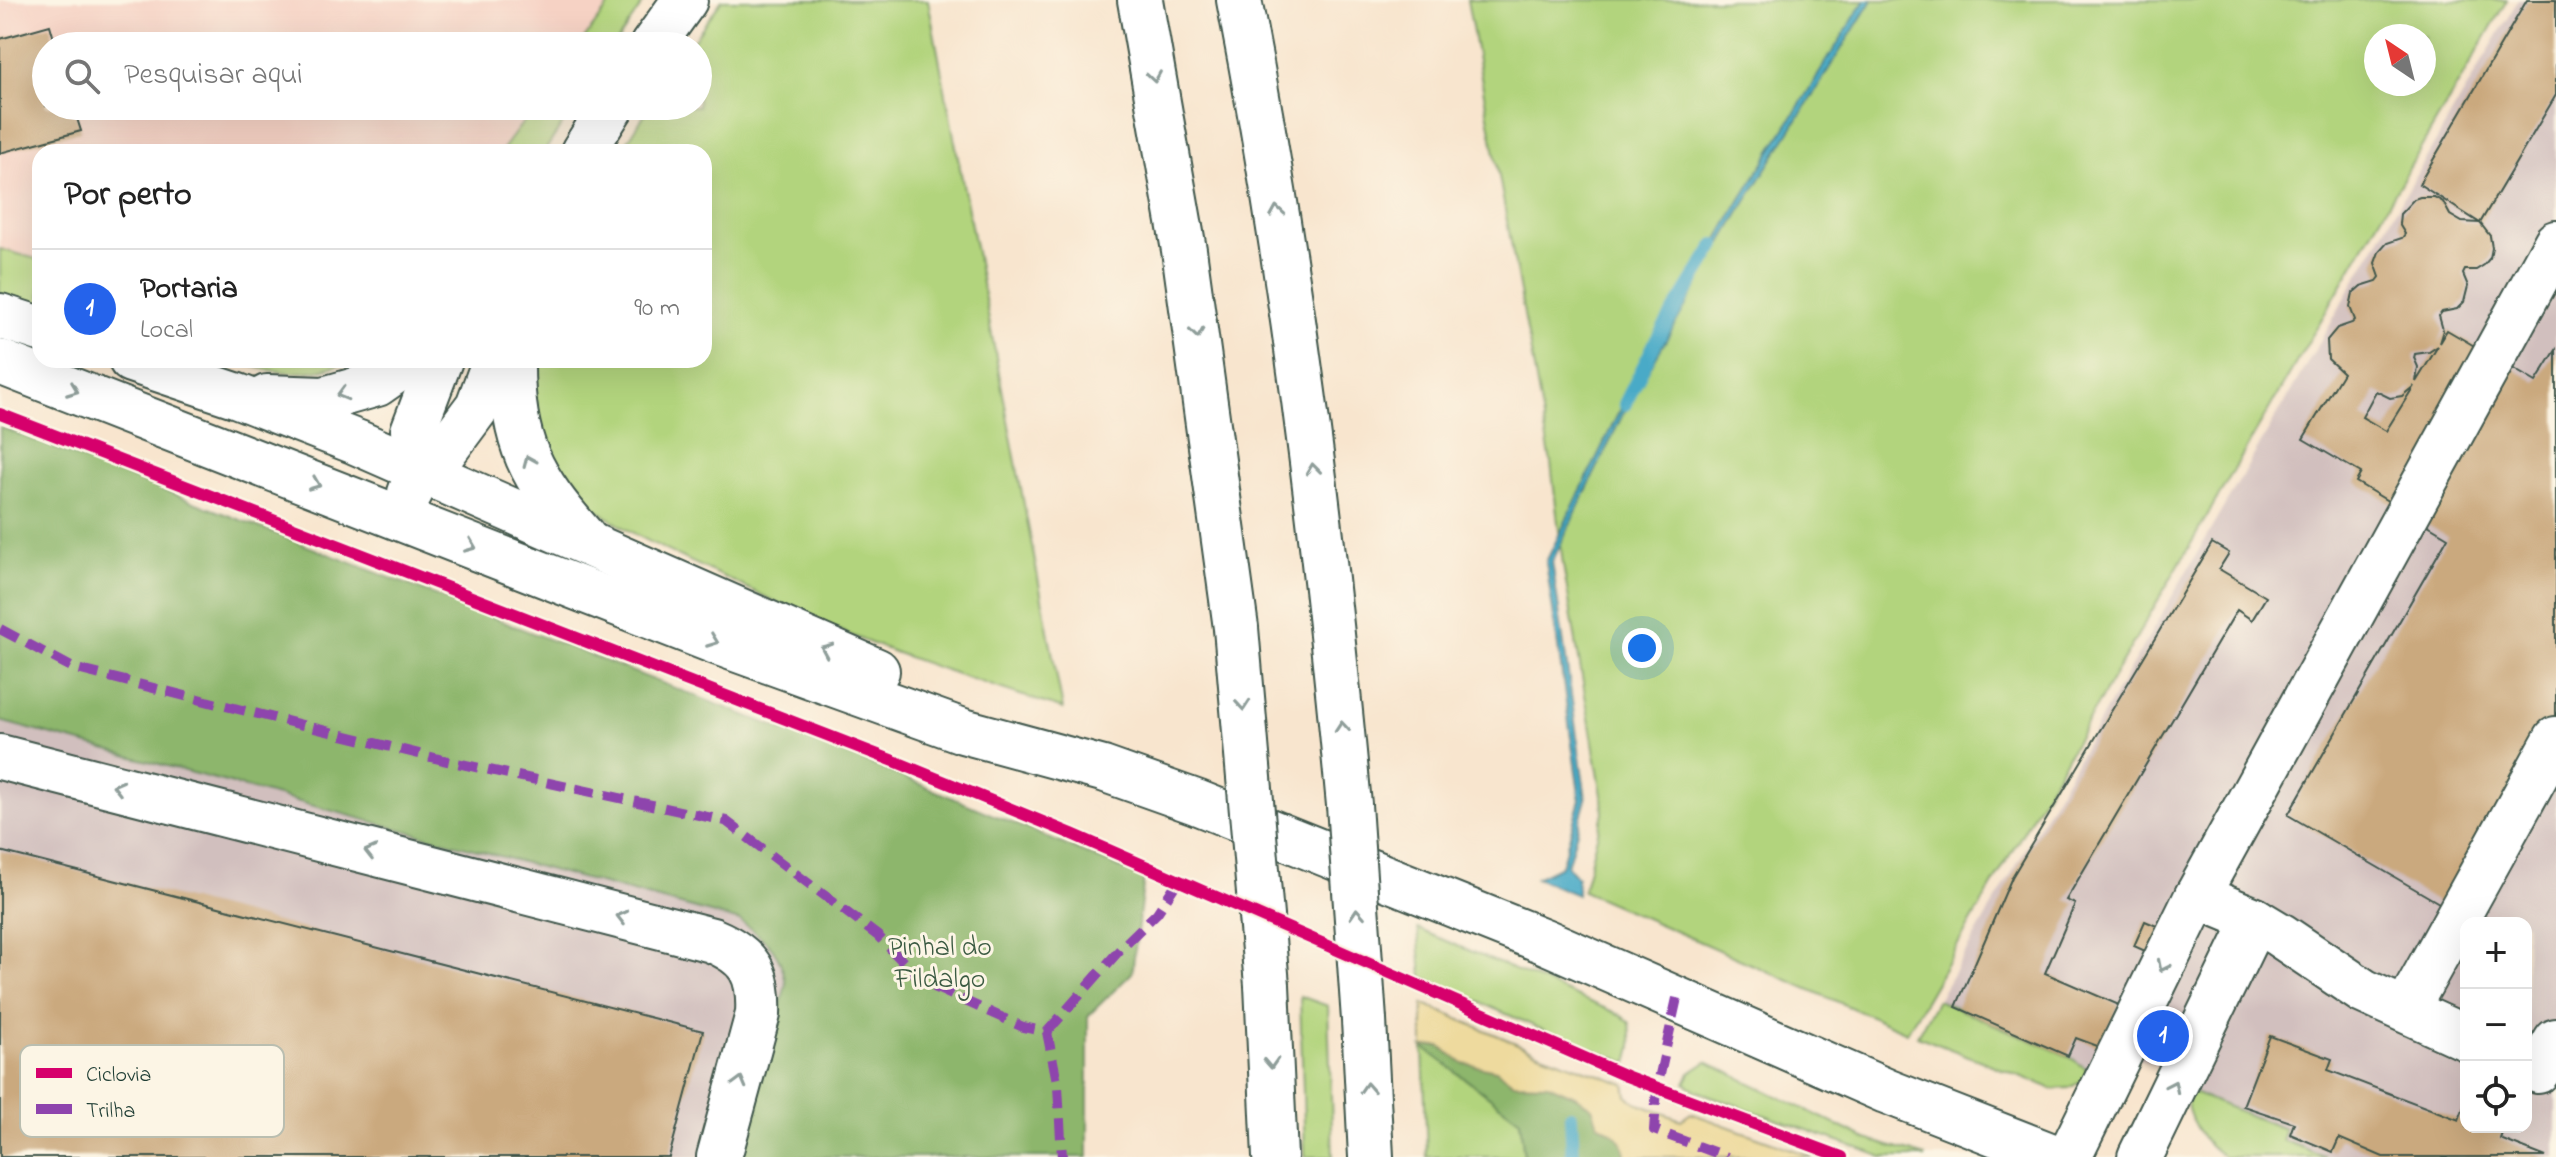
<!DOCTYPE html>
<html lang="pt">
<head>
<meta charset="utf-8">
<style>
	:root { --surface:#fff; --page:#f2f2f2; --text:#222; --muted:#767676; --line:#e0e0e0; --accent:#2563eb }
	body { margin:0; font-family:"Indie Flower",sans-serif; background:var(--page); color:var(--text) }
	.controls { position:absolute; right:24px; bottom:24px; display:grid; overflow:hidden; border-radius:16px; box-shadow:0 8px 32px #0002 }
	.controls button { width:72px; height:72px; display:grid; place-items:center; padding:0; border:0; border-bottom:2px solid var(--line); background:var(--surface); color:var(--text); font:40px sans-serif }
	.compass { position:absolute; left:2364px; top:24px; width:72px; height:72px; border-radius:50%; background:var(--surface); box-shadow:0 8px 32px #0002; rotate:325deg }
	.you { position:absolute; left:1642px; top:648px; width:28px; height:28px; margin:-20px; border:6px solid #fff; border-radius:50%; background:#1a73e8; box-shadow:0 0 0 12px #1a73e833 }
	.badge { display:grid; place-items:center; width:52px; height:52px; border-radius:50%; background:var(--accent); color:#fff; font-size:26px; font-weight:700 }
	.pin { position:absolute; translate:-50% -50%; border:4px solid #fff; box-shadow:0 2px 8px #0006 }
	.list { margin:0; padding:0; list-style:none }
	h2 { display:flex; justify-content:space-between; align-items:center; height:104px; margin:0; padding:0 32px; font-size:34px }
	h2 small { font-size:26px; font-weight:400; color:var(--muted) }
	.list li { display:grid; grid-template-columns:52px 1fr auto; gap:24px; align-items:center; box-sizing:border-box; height:120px; padding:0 32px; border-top:2px solid var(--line) }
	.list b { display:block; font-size:30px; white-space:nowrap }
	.list p { margin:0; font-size:26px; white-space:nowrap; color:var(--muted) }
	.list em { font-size:26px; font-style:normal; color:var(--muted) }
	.icon { flex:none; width:44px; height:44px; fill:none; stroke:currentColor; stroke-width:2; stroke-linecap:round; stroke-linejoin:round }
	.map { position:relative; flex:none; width:2556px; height:1157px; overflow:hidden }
	.search { position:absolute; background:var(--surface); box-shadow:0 8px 32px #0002; left:32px; top:32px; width:680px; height:88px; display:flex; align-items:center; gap:20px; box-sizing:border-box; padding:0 28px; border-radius:44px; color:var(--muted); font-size:30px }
	.panel { position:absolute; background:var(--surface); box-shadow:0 8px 32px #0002; left:32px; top:144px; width:680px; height:224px; border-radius:24px }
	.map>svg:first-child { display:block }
	.built { fill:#f6d2c4 }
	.industrial { fill:#d1bfbe; fill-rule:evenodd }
	.green { fill:#b2d47d; stroke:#688858; stroke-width:2; fill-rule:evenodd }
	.forest { fill:#8db66c; stroke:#567a50; stroke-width:2 }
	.sand { fill:#eeda9e; stroke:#868c69; stroke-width:2 }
	.water { fill:#48aac7; stroke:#34747e; stroke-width:2 }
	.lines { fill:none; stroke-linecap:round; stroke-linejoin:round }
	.stream { stroke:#48aac7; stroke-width:14 }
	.building { fill:#caa97e; fill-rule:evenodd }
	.minor-casing { stroke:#40564b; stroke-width:48 }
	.major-casing { stroke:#40564b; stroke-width:48 }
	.highway-casing { stroke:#40564b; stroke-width:48 }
	.minor { stroke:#fff; stroke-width:44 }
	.major { stroke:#fff; stroke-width:44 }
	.highway { stroke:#fff; stroke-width:44 }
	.highway-bridge-casing { stroke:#40564b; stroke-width:48; stroke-linecap:butt }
	.highway-bridge { stroke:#fff; stroke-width:44 }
	.quiet { stroke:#8e44ad; stroke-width:10; stroke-dasharray:20 10; stroke-linecap:butt }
	.cycleway-casing { stroke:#fcf5e5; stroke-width:17 }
	.cycleway { stroke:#d6006c; stroke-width:12 }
	.oneway { stroke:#8f9e9a }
	.labels { text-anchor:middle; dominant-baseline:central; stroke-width:6; stroke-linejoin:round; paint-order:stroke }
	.park-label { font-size:28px; fill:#3c5b43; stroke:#fcf5e5 }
	.key { fill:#fcf5e5; stroke:#babeb0; stroke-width:2 }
	.key-label { font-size:22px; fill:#1f3d34 }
</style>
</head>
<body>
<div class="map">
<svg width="2556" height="1157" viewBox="0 0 2556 1157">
	<rect width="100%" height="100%" fill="#fcf5e5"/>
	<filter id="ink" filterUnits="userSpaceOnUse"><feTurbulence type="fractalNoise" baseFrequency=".0125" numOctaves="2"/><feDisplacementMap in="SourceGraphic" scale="16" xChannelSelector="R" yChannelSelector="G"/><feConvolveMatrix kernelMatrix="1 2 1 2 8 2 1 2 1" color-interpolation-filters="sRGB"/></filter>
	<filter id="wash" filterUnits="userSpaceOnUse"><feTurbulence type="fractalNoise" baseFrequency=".006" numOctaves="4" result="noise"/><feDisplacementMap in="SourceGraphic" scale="32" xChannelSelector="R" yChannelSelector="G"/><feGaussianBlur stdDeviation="1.8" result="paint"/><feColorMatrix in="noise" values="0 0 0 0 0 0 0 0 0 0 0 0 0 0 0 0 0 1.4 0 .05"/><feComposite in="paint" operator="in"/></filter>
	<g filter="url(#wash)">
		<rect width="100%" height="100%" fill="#f8e5ce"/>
		<!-- built -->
		<path class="built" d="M 0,0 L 614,0 L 580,46 L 46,46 L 46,106 L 536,106 L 501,152 L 40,152 L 40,272 L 0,259 Z"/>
		<!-- industrial -->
		<g class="industrial">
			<path d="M 2518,0 L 2556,0 L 2556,1157 L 2225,1157 L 2212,1149 L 2192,1119 L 2188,1076 L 2107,1048 L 2100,1063 L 2069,1088 L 2053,1089 L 1917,1036 ZM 2466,923 L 2526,923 L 2526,1127 L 2466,1127 Z"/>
			<path d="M 0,721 L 740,921 L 767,941 L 783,963 L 786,984 L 741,1157 L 0,1157 Z"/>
		</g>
		<!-- green -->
		<g class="green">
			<path d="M 613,0 L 645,0 L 614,46 L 579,46 Z"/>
			<path d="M 722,0 L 928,0 L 1063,709 C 981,682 900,657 821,623 C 788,608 755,592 722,576 C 665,549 598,524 559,472 C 540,446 534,392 533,360 L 704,360 L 704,152 L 621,152 L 650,106 L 698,106 L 698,46 L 689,46 Z"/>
			<path d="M 1467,0 L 2507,0 L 1907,1032 L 1583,891 L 1603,813 L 1602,795 L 1563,565 L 1551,463 ZM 2376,36 L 2424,36 L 2424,84 L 2376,84 Z"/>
			<path d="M 535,106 L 574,106 L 544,152 L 501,152 Z"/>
			<path d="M 0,249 L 40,260 L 40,306 L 0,294 Z"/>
			<path d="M 228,360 L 354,360 C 303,379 278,374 228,360 Z"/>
			<path d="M 1418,929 L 1621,1015 L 1630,1023 L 1632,1047 L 1628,1063 L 1550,1033 L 1422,977 Z"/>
			<path d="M 1300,996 L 1328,1006 L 1333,1157 L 1305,1157 Z"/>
			<path d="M 1937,1000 L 2068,1056 L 2094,1074 L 2069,1088 L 2053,1089 L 1917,1036 Z"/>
			<path d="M 1423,1047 L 1520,1120 L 1524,1157 L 1427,1157 Z"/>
			<path d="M 1707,1062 L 1866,1139 L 1926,1157 L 1883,1157 L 1697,1091 L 1685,1083 L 1690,1073 Z"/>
			<path d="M 2186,1090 L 2284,1129 L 2282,1140 L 2326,1157 L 2225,1157 C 2202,1142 2185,1118 2186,1090 Z"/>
		</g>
		<!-- forest -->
		<g class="forest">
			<path d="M 0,427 L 874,765 L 1144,878 L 1132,973 L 1088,1016 L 1088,1157 L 741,1157 L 786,984 C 780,948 767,941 740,921 L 0,721 Z"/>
			<path d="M 1439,1046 L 1463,1063 L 1496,1070 L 1514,1083 L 1548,1084 L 1577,1097 L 1592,1107 L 1625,1146 L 1625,1157 L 1524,1157 L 1520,1120 L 1423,1047 Z"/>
		</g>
		<!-- sand -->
		<path class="sand" d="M 1423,1004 L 1544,1055 L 1625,1084 L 1627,1096 L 1641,1105 L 1681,1120 L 1691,1113 L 1813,1157 L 1625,1157 C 1625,1139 1613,1132 1598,1124 L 1592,1107 L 1577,1097 L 1548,1084 L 1514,1083 L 1496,1070 L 1463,1063 L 1439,1046 L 1423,1047 Z"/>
		<!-- water -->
		<path class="water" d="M 1865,0 L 1872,0 L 1745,203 L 1622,416 L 1552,562 L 1586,799 L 1567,866 L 1577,877 L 1577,895 L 1536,878 L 1561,866 L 1580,800 L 1546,562 L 1618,414 L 1741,199 Z"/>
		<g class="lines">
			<!-- stream -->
			<g class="stream">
				<path d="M 1625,404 L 1656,341 L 1715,245"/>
				<path d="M 1571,1116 L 1573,1157"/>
			</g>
		</g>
		<g id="blocks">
			<!-- building -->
			<g class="building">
				<path d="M 2527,0 L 2556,0 L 2556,95 L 2480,223 L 2419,184 Z"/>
				<path d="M 50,25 L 56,46 L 46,46 L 46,106 L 73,106 L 81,131 L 0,153 L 0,39 Z"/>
				<path d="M 2420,197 L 2434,197 L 2443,202 L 2450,215 L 2462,222 L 2480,223 L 2490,236 L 2492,248 L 2490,258 L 2484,265 L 2476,270 L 2465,270 L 2463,274 L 2468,286 L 2464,302 L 2457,309 L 2442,312 L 2439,316 L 2443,330 L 2439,343 L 2447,330 L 2536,382 L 2556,350 L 2556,724 L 2451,910 L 2288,815 L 2448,537 L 2356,482 L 2361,473 L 2303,439 L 2343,373 L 2328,359 L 2327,340 L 2337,328 L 2352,323 L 2355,320 L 2350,307 L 2353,293 L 2361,286 L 2377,281 L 2380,277 L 2375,263 L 2379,252 L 2387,243 L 2402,238 L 2405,234 L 2399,224 L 2400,214 L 2414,199 ZM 2438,346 L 2416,382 L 2418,367 L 2414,358 L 2415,354 L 2429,352 ZM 2414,386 L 2386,431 L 2362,417 L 2376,391 L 2390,398 L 2402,396 Z"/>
				<path d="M 2212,543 L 2229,553 L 2219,569 L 2266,597 L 2252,620 L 2237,610 L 2066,900 L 2075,904 L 2045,973 L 2119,1005 L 2100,1047 L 2076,1038 L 2068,1056 L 1956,1007 L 2012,877 Z"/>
				<path d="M 0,851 L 703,1031 L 669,1157 L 0,1157 Z"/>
				<path d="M 2145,921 L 2166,930 L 2154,955 L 2134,946 Z"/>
				<path d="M 2160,1022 L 2177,1028 L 2167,1050 L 2150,1044 Z"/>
				<path d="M 2270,1036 L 2332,1059 L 2328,1070 L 2459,1120 L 2466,1101 L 2466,1127 L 2504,1127 L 2500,1139 L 2546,1157 L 2383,1157 L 2339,1138 L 2333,1152 L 2290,1134 L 2294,1123 L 2243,1106 Z"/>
			</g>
		</g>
	</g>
	<g filter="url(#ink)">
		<use href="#blocks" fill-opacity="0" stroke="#40564b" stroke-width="2"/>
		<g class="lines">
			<defs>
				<g id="minor">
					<path d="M 0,757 L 712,940 C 750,956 760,973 758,1014 L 719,1157"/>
					<path d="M 2197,896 L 2255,920 L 2280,935 L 2363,991 L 2466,1038"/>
					<path d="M 2406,1010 L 2556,739"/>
					<path d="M 2538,1071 L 2556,1041"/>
					<path d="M 2069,1157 L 2197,896 L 2556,243"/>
					<path d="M 2140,1157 L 2255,920"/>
				</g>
				<g id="major">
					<path d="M 652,46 L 685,0"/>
					<path d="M 583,152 L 612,106"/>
					<path d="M 0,316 L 40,329"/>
					<path d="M 131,360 L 238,396 L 356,442 L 877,671"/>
					<path d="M 512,360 C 511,442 531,478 584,538"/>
					<path d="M 0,362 L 716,642 L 963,731 L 1103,769 L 1196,802 L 1544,941 L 1886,1091 L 2055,1157"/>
					<path d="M 267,397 L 324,399 L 377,384 L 411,360"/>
					<path d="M 421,469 L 413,431 L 440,360"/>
					<path d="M 410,493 L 421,469 L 443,453 L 478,406 L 495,360"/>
				</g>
				<g id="highway">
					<path d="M 1140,0 L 1184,250 L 1236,628"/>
					<path d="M 1239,0 C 1291,266 1324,535 1349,805"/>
					<path d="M 1267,985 L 1275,1157"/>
					<path d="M 1364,1020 L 1371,1157"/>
				</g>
			</defs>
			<!-- minor casing -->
			<use href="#minor" class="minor-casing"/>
			<!-- major casing -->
			<use href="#major" class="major-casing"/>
			<!-- highway casing -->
			<use href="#highway" class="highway-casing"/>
			<!-- minor -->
			<use href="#minor" class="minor"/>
			<!-- major -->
			<use href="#major" class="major"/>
			<!-- highway -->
			<use href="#highway" class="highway"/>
			<defs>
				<g id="highway-bridge">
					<path d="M 1236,628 L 1267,985"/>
					<path d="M 1349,805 L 1364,1020"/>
				</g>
			</defs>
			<!-- highway-bridge casing -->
			<use href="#highway-bridge" class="highway-bridge-casing"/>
			<!-- highway-bridge -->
			<use href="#highway-bridge" class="highway-bridge"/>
			<!-- quiet -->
			<g class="quiet">
				<path d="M 0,629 L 73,668 L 443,760 L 726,821 L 878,936 L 923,982 L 1023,1027 L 1047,1032 L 1058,1086 L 1062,1157"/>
				<path d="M 1677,998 L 1657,1088 L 1654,1130 L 1727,1157"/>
				<path d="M 1047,1032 L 1125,944 L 1157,913 L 1178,881"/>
			</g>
			<defs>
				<path id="cycleway" d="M 0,414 L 899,763 L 1072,834 L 1626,1076 L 1842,1157"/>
			</defs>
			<!-- cycleway casing -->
			<use href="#cycleway" class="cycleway-casing"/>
			<!-- cycleway -->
			<use href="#cycleway" class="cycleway"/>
		</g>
		<!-- one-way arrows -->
		<defs><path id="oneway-chevron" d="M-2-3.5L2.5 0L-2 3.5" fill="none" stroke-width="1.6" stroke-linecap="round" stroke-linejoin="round" transform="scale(2)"/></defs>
		<g class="oneway">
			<use href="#oneway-chevron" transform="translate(1154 77) rotate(81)"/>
			<use href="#oneway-chevron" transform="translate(1277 211) rotate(-99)"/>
			<use href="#oneway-chevron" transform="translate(1197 333) rotate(82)"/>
			<use href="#oneway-chevron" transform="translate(73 390) rotate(21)"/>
			<use href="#oneway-chevron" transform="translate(342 394) rotate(164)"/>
			<use href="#oneway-chevron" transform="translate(529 461) rotate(-113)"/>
			<use href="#oneway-chevron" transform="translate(1313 469) rotate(-97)"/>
			<use href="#oneway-chevron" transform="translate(315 484) rotate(22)"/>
			<use href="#oneway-chevron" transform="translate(471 546) rotate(22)"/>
			<use href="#oneway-chevron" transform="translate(713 641) rotate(21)"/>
			<use href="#oneway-chevron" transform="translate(826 649) rotate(-156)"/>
			<use href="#oneway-chevron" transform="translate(1243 705) rotate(85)"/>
			<use href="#oneway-chevron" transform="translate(1342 727) rotate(-95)"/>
			<use href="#oneway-chevron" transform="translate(118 787) rotate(-166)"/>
			<use href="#oneway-chevron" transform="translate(370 852) rotate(-166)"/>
			<use href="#oneway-chevron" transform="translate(1357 914) rotate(-94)"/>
			<use href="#oneway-chevron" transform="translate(622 917) rotate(-166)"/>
			<use href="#oneway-chevron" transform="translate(2163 966) rotate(116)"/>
			<use href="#oneway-chevron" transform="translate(1271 1063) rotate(87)"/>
			<use href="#oneway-chevron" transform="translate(740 1082) rotate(-75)"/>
			<use href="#oneway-chevron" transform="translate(2173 1086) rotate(-65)"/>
			<use href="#oneway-chevron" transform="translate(1367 1088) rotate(-93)"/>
		</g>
	</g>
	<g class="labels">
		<!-- park labels -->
		<g class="park-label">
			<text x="940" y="948">Pinhal do<tspan x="940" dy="32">Fildalgo</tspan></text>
		</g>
	</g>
	<!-- legend -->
	<rect x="20" y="1045" width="264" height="92" rx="12" class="key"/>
	<rect x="36" y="1068" width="36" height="10" fill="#d6006c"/>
	<rect x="36" y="1104" width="36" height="10" fill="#8e44ad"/>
	<g class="key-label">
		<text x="86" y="1081">Ciclovia</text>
		<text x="86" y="1117">Trilha</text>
	</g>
</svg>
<div class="controls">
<button>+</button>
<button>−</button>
<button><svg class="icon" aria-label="locate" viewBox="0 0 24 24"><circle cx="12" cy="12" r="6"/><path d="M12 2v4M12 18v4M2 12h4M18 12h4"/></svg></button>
</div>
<svg class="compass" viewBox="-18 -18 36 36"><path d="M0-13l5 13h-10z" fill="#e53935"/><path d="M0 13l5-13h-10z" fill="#767676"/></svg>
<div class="you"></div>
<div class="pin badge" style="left:2163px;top:1036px">1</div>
<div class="search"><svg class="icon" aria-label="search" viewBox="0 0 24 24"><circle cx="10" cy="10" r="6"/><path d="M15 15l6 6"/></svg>Pesquisar aqui</div>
<section class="panel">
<h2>Por perto<small></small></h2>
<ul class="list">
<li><span class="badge">1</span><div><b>Portaria</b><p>Local</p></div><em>90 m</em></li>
</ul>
</section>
</div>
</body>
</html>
